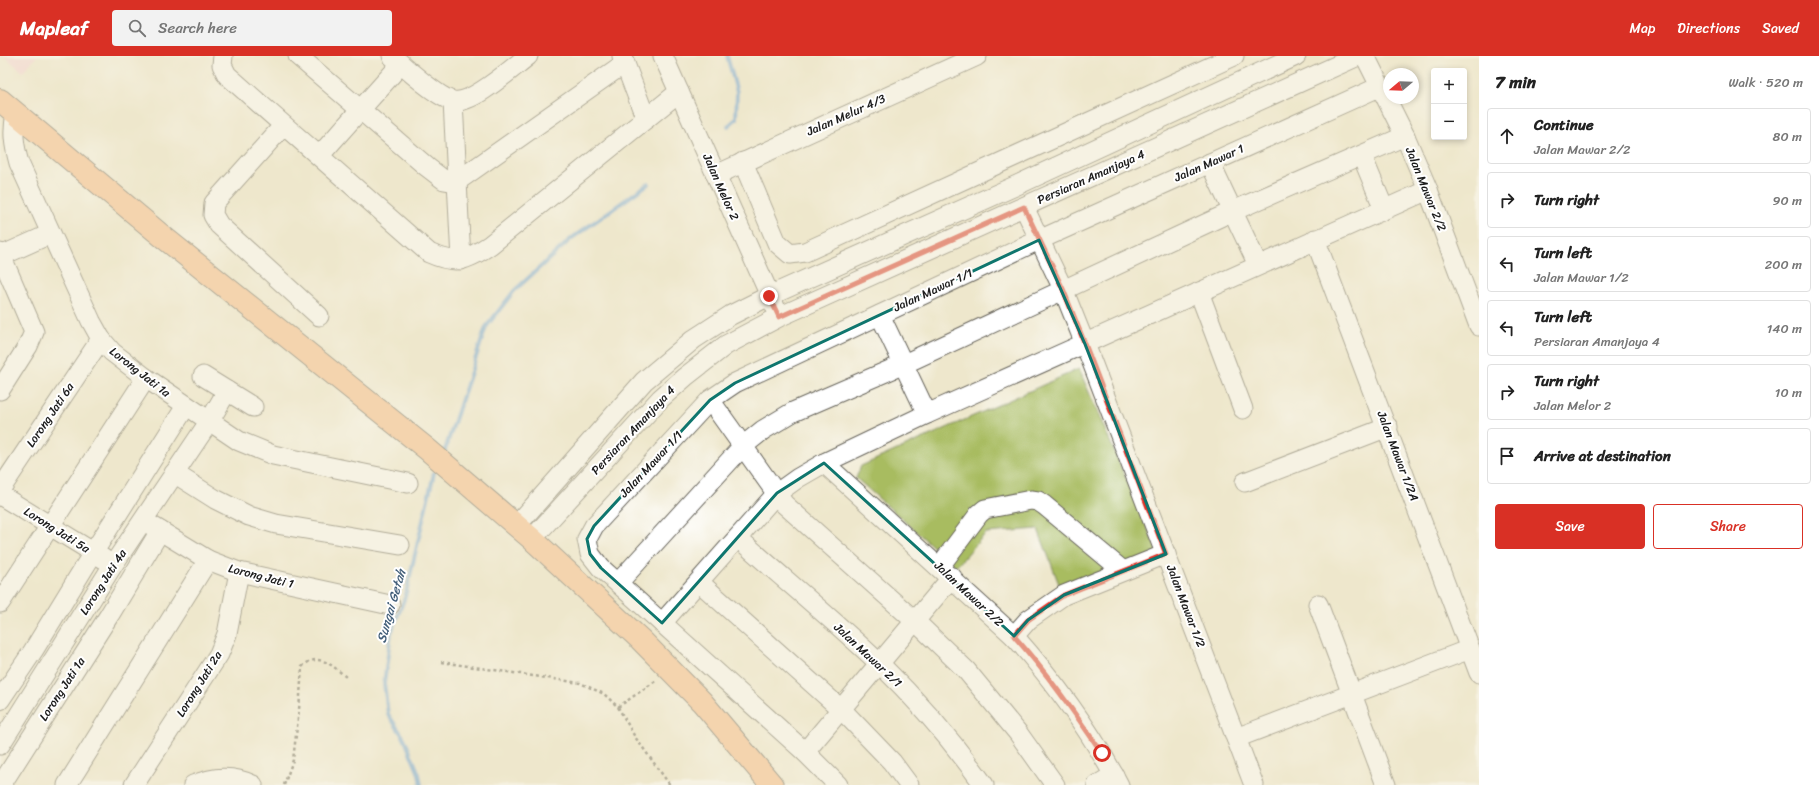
<!DOCTYPE html>
<html lang="en">
<head>
<meta charset="utf-8">
<style>
	:root { --surface:#fff; --page:#f2f2f2; --text:#222; --muted:#767676; --line:#e0e0e0; --accent:#d93025 }
	body { margin:0; font-family:Sriracha,sans-serif; background:var(--page); color:var(--text) }
	.controls { position:absolute; right:12px; top:12px; display:grid; overflow:hidden; border-radius:4px; box-shadow:0 2px 6px #0003 }
	.controls button { width:36px; height:36px; display:grid; place-items:center; padding:0; border:0; border-bottom:1px solid var(--line); background:var(--surface); color:var(--text); font:20px sans-serif }
	.compass { position:absolute; left:1383px; top:12px; width:36px; height:36px; border-radius:50%; background:var(--surface); box-shadow:0 2px 6px #0003; rotate:251deg }
	.stop { position:absolute; width:12px; height:12px; margin:-9px; border:3px solid #d93025; border-radius:50%; background:#fff }
	.stop.end { background:#d93025; border-color:#fff; box-shadow:0 1px 4px #0008 }
	.list { margin:0; padding:0; list-style:none }
	h2 { display:flex; justify-content:space-between; align-items:center; height:52px; margin:0; padding:0 16px; font-size:17px }
	h2 small { font-size:13px; font-weight:400; color:var(--muted) }
	.list li { display:grid; grid-template-columns:26px 1fr auto; gap:12px; align-items:center; box-sizing:border-box; height:56px; margin:0 8px 8px; padding:0 8px; border:1px solid var(--line); border-radius:4px }
	.list b { display:block; font-size:15px; white-space:nowrap }
	.list p { margin:0; font-size:13px; white-space:nowrap; color:var(--muted) }
	.list em { font-size:13px; font-style:normal; color:var(--muted) }
	.actions { display:flex; gap:8px; padding:12px 16px }
	.actions a { flex:1; padding:9px 0; border:1px solid var(--accent); border-radius:4px; text-align:center; font-size:14px; color:var(--accent) }
	.actions .main { background:var(--accent); color:#fff }
	.icon { flex:none; width:22px; height:22px; fill:none; stroke:currentColor; stroke-width:2; stroke-linecap:round; stroke-linejoin:round }
	.map { position:relative; flex:none; width:1479px; height:729px; overflow:hidden }
	header { display:flex; align-items:center; gap:24px; box-sizing:border-box; height:56px; padding:0 20px; background:var(--accent); color:#fff }
	header strong { font-size:19px }
	nav { display:flex; gap:22px; margin-inline-start:auto; font-size:14px }
	.search { width:280px; height:36px; background:var(--page); display:flex; align-items:center; gap:10px; box-sizing:border-box; padding:0 14px; border-radius:4px; color:var(--muted); font-size:15px }
	main { display:flex }
	aside { flex:1; background:var(--surface) }
	.map>svg:first-child { display:block }
	.built { fill:#f7cfd5 }
	.green { fill:#a8bc61; stroke:#626c3e }
	.lines { fill:none; stroke-linecap:round; stroke-linejoin:round }
	.stream { stroke:#68a0d6; stroke-width:4 }
	.minor-casing { stroke:#66635a; stroke-width:21 }
	.major-casing { stroke:#66635a; stroke-width:24 }
	.path { stroke:#66635a; stroke-width:2.5; stroke-dasharray:3 3; stroke-linecap:butt }
	.minor { stroke:#fff; stroke-width:19 }
	.major { stroke:#fabc8b; stroke-width:22 }
	.route { stroke:#d93025; stroke-width:5 }
	.marked { fill:none; stroke:#0f766e; stroke-width:3; stroke-linejoin:round }
	.labels { text-anchor:middle; dominant-baseline:central; stroke-width:4; stroke-linejoin:round; paint-order:stroke }
	.street-label { font-size:12px; fill:#1c1c1c; stroke:#fff }
	.water-label { font-size:13px; font-style:italic; fill:#425e79; stroke:#fff }
</style>
</head>
<body>
<header>
<strong>Mapleaf</strong>
<div class="search"><svg class="icon" aria-label="search" viewBox="0 0 24 24"><circle cx="10" cy="10" r="6"/><path d="M15 15l6 6"/></svg>Search here</div>
<nav><a>Map</a><a>Directions</a><a>Saved</a></nav>
</header>
<main>
<div class="map">
<svg width="1479" height="729" viewBox="0 0 1479 729">
	<rect width="100%" height="100%" fill="#fff"/>
	<filter id="ink" filterUnits="userSpaceOnUse"><feTurbulence type="fractalNoise" baseFrequency=".025" numOctaves="2"/><feDisplacementMap in="SourceGraphic" scale="8" xChannelSelector="R" yChannelSelector="G"/><feConvolveMatrix kernelMatrix="1 2 1 2 8 2 1 2 1" color-interpolation-filters="sRGB"/></filter>
	<filter id="wash" filterUnits="userSpaceOnUse"><feTurbulence type="fractalNoise" baseFrequency=".012" numOctaves="4" result="noise"/><feDisplacementMap in="SourceGraphic" scale="16" xChannelSelector="R" yChannelSelector="G"/><feGaussianBlur stdDeviation="0.9" result="paint"/><feColorMatrix in="noise" values="0 0 0 0 0 0 0 0 0 0 0 0 0 0 0 0 0 1.4 0 .05"/><feComposite in="paint" operator="in"/></filter>
	<g filter="url(#wash)">
		<rect width="100%" height="100%" fill="#eee7cc"/>
		<!-- built -->
		<path class="built" d="M 4,0 L 37,0 L 23,16 Z"/>
		<!-- green -->
		<path class="green" d="M 1079,313 L 1158,497 L 1060,531 L 1038,473 L 986,477 L 956,511 L 856,422 L 861,410 Z"/>
		<g class="lines">
			<!-- stream -->
			<g class="stream">
				<path d="M 727,0 L 737,36 L 736,63 L 728,70"/>
				<path d="M 444,397 L 486,271 L 514,235 L 572,182 L 648,128"/>
				<path d="M 421,729 L 419,718 L 404,682 L 388,658 L 384,627 L 391,577 L 405,541 L 434,417"/>
			</g>
		</g>
	</g>
	<g filter="url(#ink)">
		<g class="lines">
			<defs>
				<g id="minor">
					<path d="M 223,0 L 222,9 L 227,19 L 429,197 C 456,209 466,205 490,189 L 679,36"/>
					<path d="M 298,0 L 427,111 L 444,124 L 456,126 L 625,7"/>
					<path d="M 392,0 C 404,11 439,42 453,45 C 472,49 512,12 528,0"/>
					<path d="M 622,0 L 646,63"/>
					<path d="M 663,0 L 775,251"/>
					<path d="M 1365,0 L 1405,80 L 1428,134 L 1479,270"/>
					<path d="M 453,45 L 461,204"/>
					<path d="M 16,58 C 12,76 14,89 19,107 L 91,265 L 101,283 L 112,296 L 146,322 L 239,385 L 273,399 L 408,427"/>
					<path d="M 283,70 L 214,147 L 213,159 L 219,169 L 319,260"/>
					<path d="M 320,99 L 401,8"/>
					<path d="M 1362,100 L 1384,153"/>
					<path d="M 743,106 L 777,187 L 790,198 L 805,196 L 1234,0"/>
					<path d="M 1210,107 L 1258,209"/>
					<path d="M 716,119 L 977,0"/>
					<path d="M 1024,151 L 1063,233 L 1085,288 L 1254,729"/>
					<path d="M 1315,183 L 1479,617"/>
					<path d="M 0,197 L 34,276 L 28,290 L 0,334"/>
					<path d="M 1,200 L 50,178"/>
					<path d="M 1199,236 L 1243,353"/>
					<path d="M 880,259 L 927,358"/>
					<path d="M 203,320 L 253,351"/>
					<path d="M 710,344 L 784,448 L 916,566 L 966,614 L 1018,677 L 1055,729"/>
					<path d="M 824,407 L 1014,580 C 1054,625 1091,675 1119,729"/>
					<path d="M 174,417 L 215,443 L 249,460 L 276,468 L 400,489"/>
					<path d="M 1245,426 L 1388,371"/>
					<path d="M 0,434 L 101,283"/>
					<path d="M 0,439 L 104,503"/>
					<path d="M 149,468 L 208,504 L 239,516 L 390,549"/>
					<path d="M 517,469 L 644,325 L 694,283 L 731,259 L 769,240 L 1015,130 L 1296,0"/>
					<path d="M 738,482 C 785,524 835,565 881,609 C 919,646 953,686 984,729"/>
					<path d="M 532,483 L 660,343 L 685,321 L 726,289 L 779,261 L 1358,0"/>
					<path d="M 940,510 L 979,458 L 985,453 L 1031,444 L 1038,445 L 1044,449 L 1122,514"/>
					<path d="M 699,526 L 842,654 L 892,706 L 909,729"/>
					<path d="M 618,527 L 743,390 L 763,374 L 793,356 L 904,308 L 1233,155 L 1405,80"/>
					<path d="M 0,547 L 146,322"/>
					<path d="M 1318,548 L 1386,729"/>
					<path d="M 662,567 L 777,437 L 798,422 L 824,407 L 927,358 L 1428,134"/>
					<path d="M 1014,580 L 1028,564 L 1064,539 L 1166,498"/>
					<path d="M 0,644 L 33,595 L 93,497 L 186,350"/>
					<path d="M 1236,682 L 1470,593"/>
					<path d="M 0,689 L 113,509 L 209,366 L 227,335"/>
					<path d="M 805,696 L 952,521"/>
					<path d="M 1,729 L 110,558 L 160,475"/>
					<path d="M 67,729 L 208,504"/>
					<path d="M 134,729 L 219,598 L 227,578 L 239,516"/>
					<path d="M 193,729 C 214,721 232,719 253,729"/>
					<path d="M 838,729 L 805,696 L 601,512 L 590,498 L 587,483 L 594,470 L 710,344 L 735,327 L 1039,184 L 1379,31"/>
					<path d="M 1097,729 L 1114,719"/>
				</g>
				<path id="major" d="M 0,44 L 162,180 L 427,393 L 532,483 L 640,583 L 702,646 L 772,729"/>
			</defs>
			<!-- minor casing -->
			<use href="#minor" class="minor-casing"/>
			<!-- major casing -->
			<use href="#major" class="major-casing"/>
			<!-- path -->
			<g class="path">
				<path d="M 441,606 L 580,627 L 604,638 L 618,651 L 635,681 L 670,729"/>
				<path d="M 618,651 L 657,624"/>
				<path d="M 284,729 L 293,704 L 299,654 L 302,611 C 318,595 333,610 346,621"/>
			</g>
			<!-- minor -->
			<use href="#minor" class="minor"/>
			<!-- major -->
			<use href="#major" class="major"/>
		</g>
	</g>
	<g class="lines" filter="url(#ink)">
		<!-- route -->
		<path class="route" d="M 769,240 L 779,261 L 1024,151 L 1063,233 L 1085,288 L 1166,498 L 1064,539 L 1028,564 L 1014,580 C 1047,617 1074,656 1102,697"/>
	</g>
	<!-- marked area -->
	<path d="M0 0H1479V729H0ZM 1039,184 L 1085,288 L 1166,498 L 1064,539 L 1028,564 L 1014,580 L 824,407 L 777,437 L 662,567 L 601,512 L 590,498 L 587,483 L 594,470 L 710,344 L 735,327 Z" fill="#eee7cc" fill-opacity=".55" fill-rule="evenodd"/>
	<path class="marked" d="M 1039,184 L 1085,288 L 1166,498 L 1064,539 L 1028,564 L 1014,580 L 824,407 L 777,437 L 662,567 L 601,512 L 590,498 L 587,483 L 594,470 L 710,344 L 735,327 Z"/>
	<g class="labels">
		<!-- street labels -->
		<g class="street-label">
			<text transform="translate(846 59) rotate(-24)">Jalan Melur 4/3</text>
			<text transform="translate(1209 107) rotate(-24)">Jalan Mawar 1</text>
			<text transform="translate(1091 121) rotate(-24)">Persiaran Amanjaya 4</text>
			<text transform="translate(721 131) rotate(66)">Jalan Melor 2</text>
			<text transform="translate(1426 133) rotate(68)">Jalan Mawar 2/2</text>
			<text transform="translate(933 234) rotate(-25)">Jalan Mawar 1/1</text>
			<text transform="translate(140 316) rotate(38)">Lorong Jati 1a</text>
			<text transform="translate(50 359) rotate(-56)">Lorong Jati 6a</text>
			<text transform="translate(633 374) rotate(-47)">Persiaran Amanjaya 4</text>
			<text transform="translate(1398 400) rotate(69)">Jalan Mawar 1/2A</text>
			<text transform="translate(651 408) rotate(-47)">Jalan Mawar 1/1</text>
			<text transform="translate(57 474) rotate(32)">Lorong Jati 5a</text>
			<text transform="translate(261 520) rotate(14)">Lorong Jati 1</text>
			<text transform="translate(103 526) rotate(-57)">Lorong Jati 4a</text>
			<text transform="translate(969 538) rotate(43)">Jalan Mawar 2/2</text>
			<text transform="translate(1186 550) rotate(69)">Jalan Mawar 1/2</text>
			<text transform="translate(868 599) rotate(43)">Jalan Mawar 2/1</text>
			<text transform="translate(199 628) rotate(-58)">Lorong Jati 2a</text>
			<text transform="translate(62 633) rotate(-57)">Lorong Jati 1a</text>
		</g>
		<!-- water labels -->
		<g class="water-label">
			<text transform="translate(391 550) rotate(-74)">Sungai Getah</text>
		</g>
	</g>
</svg>
<div class="controls">
<button>+</button>
<button>−</button>
</div>
<svg class="compass" viewBox="-18 -18 36 36"><path d="M0-13l5 13h-10z" fill="#e53935"/><path d="M0 13l5-13h-10z" fill="#767676"/></svg>
<div class="stop" style="left:1102px;top:697px"></div>
<div class="stop end" style="left:769px;top:240px"></div>
</div>
<aside>
<h2>7 min<small>Walk · 520 m</small></h2>
<ul class="list">
<li><svg class="icon" aria-label="ahead" viewBox="0 0 24 24"><path d="M12 20V5M6 11l6-6 6 6"/></svg><div><b>Continue</b><p>Jalan Mawar 2/2</p></div><em>80 m</em></li>
<li><svg class="icon" aria-label="right" viewBox="0 0 24 24"><path d="M7 20v-9h11M14 6l5 5-5 5"/></svg><div><b>Turn right</b></div><em>90 m</em></li>
<li><svg class="icon" aria-label="left" viewBox="0 0 24 24"><path d="M17 20v-9H6M10 6l-5 5 5 5"/></svg><div><b>Turn left</b><p>Jalan Mawar 1/2</p></div><em>200 m</em></li>
<li><svg class="icon" aria-label="left" viewBox="0 0 24 24"><path d="M17 20v-9H6M10 6l-5 5 5 5"/></svg><div><b>Turn left</b><p>Persiaran Amanjaya 4</p></div><em>140 m</em></li>
<li><svg class="icon" aria-label="right" viewBox="0 0 24 24"><path d="M7 20v-9h11M14 6l5 5-5 5"/></svg><div><b>Turn right</b><p>Jalan Melor 2</p></div><em>10 m</em></li>
<li><svg class="icon" aria-label="arrive" viewBox="0 0 24 24"><path d="M6 21V4h12l-3 4 3 4H6"/></svg><div><b>Arrive at destination</b></div></li>
</ul>
<div class="actions"><a class="main">Save</a><a>Share</a></div>
</aside>
</main>
</body>
</html>
